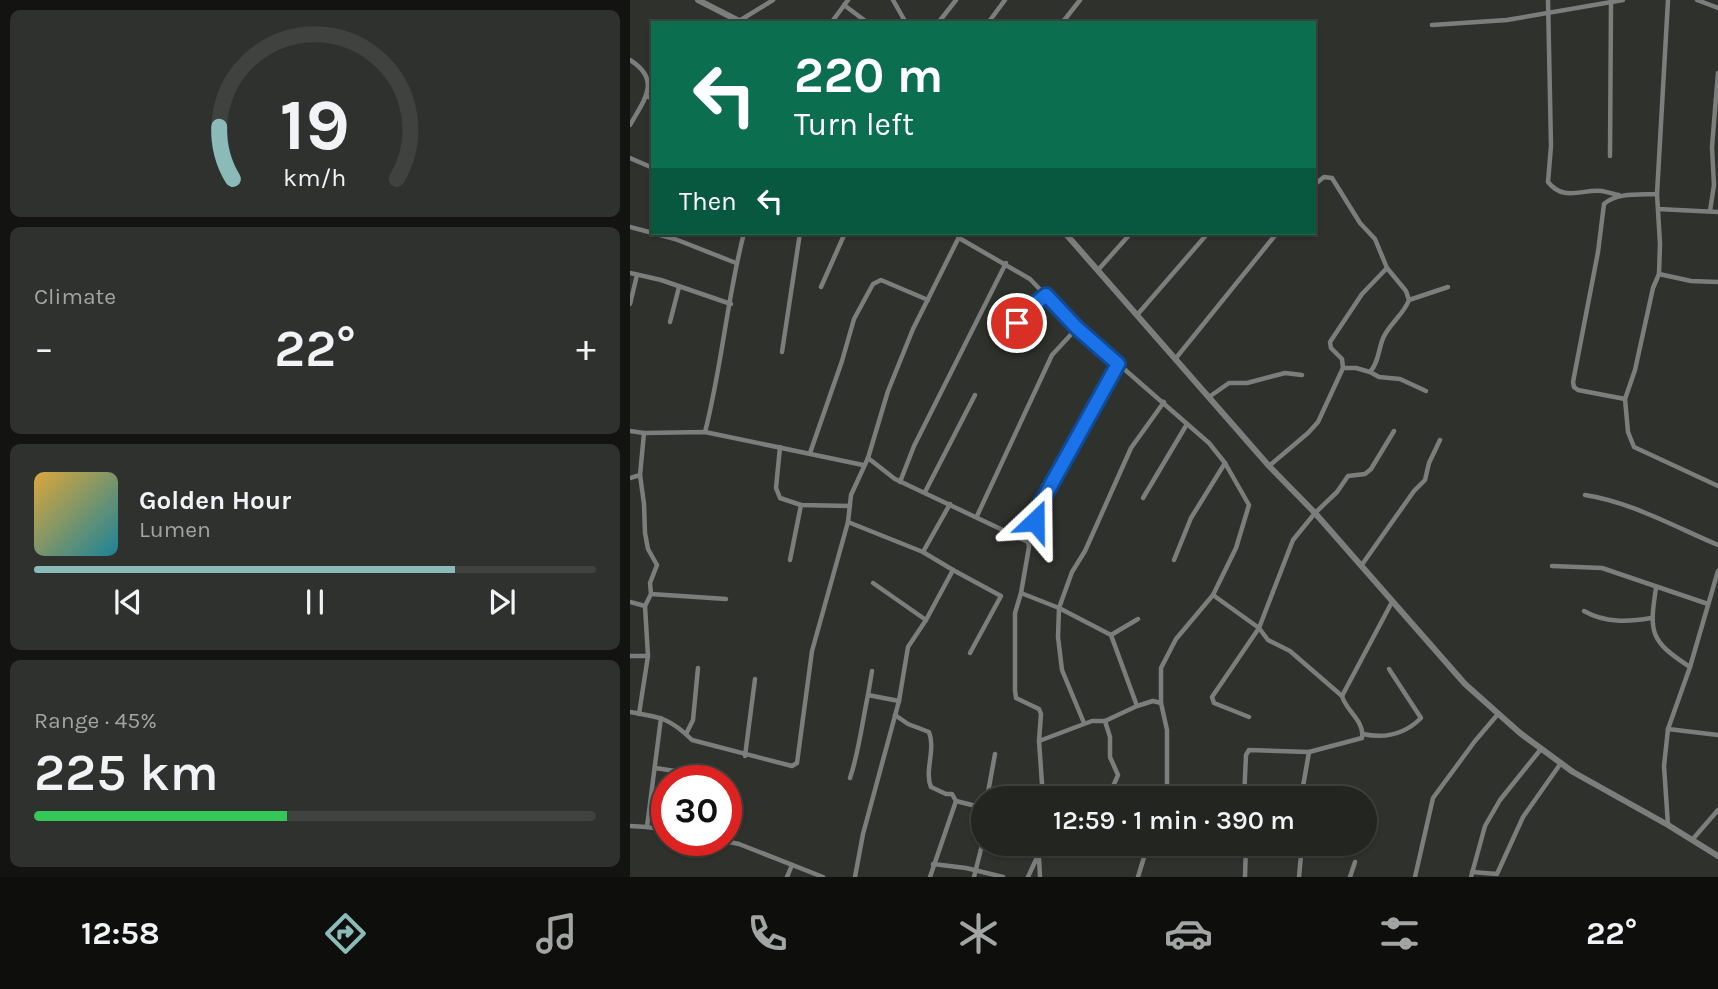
<!DOCTYPE html>
<html lang="en">
<head>
<meta charset="utf-8">
<style>
  :root { --surface:#232521; --page:#2f312e; --text:#f1f3f6; --muted:#a3a5a5; --line:#40423f; --accent:#8bbbb9 }
  body { margin:0; font-family:Karla,sans-serif; background:var(--page); color:var(--text); height:100vh; display:flex; flex-direction:column; font-size:26px; white-space:nowrap }
  * { box-sizing:border-box; margin:0 }
  p { font-size:23px; color:var(--muted) }
  .icon { flex:none; width:38px; height:38px; fill:none; stroke:currentColor; stroke-width:2; stroke-linecap:round; stroke-linejoin:round }
  .map { position:relative; flex:1; overflow:hidden }
  .side { display:flex; flex-direction:column; gap:10px; padding:10px; background:#131412; width:630px }
  .side>* { flex:none }
  .hud { position:absolute; left:21px; top:21px; width:665px; height:214px; border-radius:0px; box-shadow:0 2px 5px #0004,0 0 0 2px var(--line); background:#0b6e4f; color:#fff; overflow:hidden }
  .speed { position:absolute; left:21px; top:765px; display:flex; gap:14px; font-size:35px; font-weight:700; text-align:center }
  .speed>* { display:grid; place-content:center; width:91px; height:91px; border-radius:50%; background:var(--surface); box-shadow:0 2px 5px #0004,0 0 0 2px var(--line); line-height:1 }
  .speed .limit { border:10px solid #d22; background:#fff; color:#111 }
  .pin { position:absolute; display:grid; place-items:center; width:60px; height:60px; color:#fff; margin:-30px; border:4px solid #fff; border-radius:50%; box-shadow:0 2px 7px #0007 }
  .me { position:absolute; width:77px; margin:-38px; rotate:23deg; stroke-linejoin:round; filter:drop-shadow(0 0 5px #0008) }
  .turn { display:flex; align-items:center; gap:24px; height:147px; padding:0 28px; font-size:32px }
  .turn .icon { width:91px; height:91px; stroke-width:2.5 }
  .turn b { display:block; font-size:49px; line-height:60px }
  .then { display:flex; align-items:center; height:66px; padding:0 28px; background:#0003; gap:14px; font-size:26px }
  .big { font-size:52px; font-weight:600; line-height:1.1 }
  .side .widget { flex:1; display:flex; flex-direction:column; justify-content:center; gap:10px; min-width:0; padding:0 24px; border-radius:10px; background:var(--page) }
  .side .dial { align-items:center; gap:0 }
  .dial svg { height:182px; overflow:visible; fill:none; stroke:var(--line); stroke-width:7; stroke-linecap:round; text-anchor:middle }
  .dial text { fill:var(--text); stroke:none }
  .song { display:flex; align-items:center; gap:21px }
  .cover { width:84px; height:84px; border-radius:10px; background:linear-gradient(135deg,hsl(40 70% 55%),hsl(190 70% 35%)) }
  .played { height:7px; border-radius:4px; background:linear-gradient(90deg,var(--accent) 75%,var(--line) 75%) }
  .keys { display:flex; justify-content:space-around; direction:ltr }
  .heat { display:flex; justify-content:space-between; align-items:center; font-size:38px; direction:ltr }
  .charge { height:10px; border-radius:5px; background:linear-gradient(90deg,#34c759 45%,var(--line) 0) }
  .trip { position:absolute; left:341px; top:786px; width:406px; height:70px; border-radius:35px; background:var(--surface); box-shadow:0 2px 5px #0004,0 0 0 2px var(--line); font-weight:600; line-height:70px; text-align:center }
  .tabs { display:flex; height:112px; justify-content:space-around; align-items:center; background:#0e0f0d; color:var(--muted) }
  .tabs .icon { width:49px; height:49px }
  .tabs .on { color:var(--accent) }
  .tabs b { font-size:32px; color:var(--text) }
  main { display:flex; flex:1; min-height:0 }
  .map>svg:first-child { display:block }
</style>
</head>
<body>
<main>
<section class="side">
<div class="widget dial"><svg viewBox="0 0 100 80">
<path d="M14 69A42 42 0 1 1 86 69"/>
<path d="M14 69A42 42 0 0 1 8 46" stroke="#8bbbb9"/>
<text x="50" y="56" font-size="32" font-weight="700">19</text>
<text x="50" y="72" font-size="11">km/h</text>
</svg></div>
<div class="widget"><p>Climate</p>
<div class="heat"><a>−</a><b class="big">22°</b><a>+</a></div>
</div>
<div class="widget">
<div class="song"><i class="cover"></i><div><b>Golden Hour</b><p>Lumen</p></div></div>
<div class="played"></div>
<div class="keys"><svg class="icon" aria-label="previous" viewBox="0 0 24 24"><path d="M18 5L8 12l10 7zM5 5v14"/></svg><svg class="icon" aria-label="pause" viewBox="0 0 24 24"><path d="M8 5v14M16 5v14"/></svg><svg class="icon" aria-label="next" viewBox="0 0 24 24"><path d="M6 5l10 7-10 7zM19 5v14"/></svg></div>
</div>
<div class="widget"><p>Range · 45%</p><b class="big">225 km</b><div class="charge"></div></div>
</section>
<div class="map">
<svg width="1088" height="877" viewBox="0 0 1088 877">
  <rect width="100%" height="100%" fill="#2f312c"/>
  <g fill="none" stroke-linecap="round" stroke-linejoin="round">
    <g stroke="#7b7e7c" stroke-width="4.5">
      <path d="M263 0 276 23"/>
      <path d="M918 0 921 146 918 182C934 202 951 189 972 191 977 192 983 194 989 195"/>
      <path d="M1038 0 1027 194 1030 244 1029 274 1023 288 1005 370 995 399 998 432 1004 447 1088 486"/>
      <path d="M1067 0 1088 8"/>
      <path d="M214 5 238 23"/>
      <path d="M109 21 143 0"/>
      <path d="M201 23 218 0"/>
      <path d="M308 23 326 0"/>
      <path d="M358 23 375 0"/>
      <path d="M432 23 450 0"/>
      <path d="M802 25 877 20 993 0"/>
      <path d="M0 60C32 80 14 100 0 125"/>
      <path d="M16 96 23 99"/>
      <path d="M980 156 981 1"/>
      <path d="M0 158 23 168"/>
      <path d="M1028 209 1088 212"/>
      <path d="M1080 211 1084 185 1082 147 1088 73"/>
      <path d="M0 227 45 239 106 263"/>
      <path d="M329 238 400 279 447 328 579 443 595 463 619 505 606 548 583 595 546 639 531 668V703L537 730V798"/>
      <path d="M468 270 501 233"/>
      <path d="M0 273 31 280 101 304"/>
      <path d="M1029 274 1061 281 1088 282"/>
      <path d="M191 287 215 233"/>
      <path d="M779 300 818 287"/>
      <path d="M0 304 7 275"/>
      <path d="M507 315 578 233"/>
      <path d="M40 322 49 287"/>
      <path d="M376 347 391 315 416 295"/>
      <path d="M152 352 170 233"/>
      <path d="M546 358 647 233"/>
      <path d="M713 368 712 359 701 348 700 342 732 294 757 268"/>
      <path d="M740 372 749 377 770 379 796 391"/>
      <path d="M579 397 599 383H617L655 373 672 375"/>
      <path d="M995 399 948 390 944 387 943 382 968 252 974 204C987 192 1011 195 1027 194"/>
      <path d="M0 431 14 433 75 432 233 465"/>
      <path d="M75 432C92 366 97 298 114 233"/>
      <path d="M150 447 146 488 150 498 171 505 220 506"/>
      <path d="M180 453 212 361 224 319 243 284 251 280 298 300"/>
      <path d="M238 458 265 479 398 542"/>
      <path d="M639 466 678 433 688 422 713 368H726L740 372C748 363 748 353 752 341 757 325 773 316 779 300L776 291 757 268 745 239 730 223 702 178 694 177 684 185"/>
      <path d="M0 478 10 475"/>
      <path d="M270 482 284 446 376 263"/>
      <path d="M295 492 345 395"/>
      <path d="M955 495C1001 502 1045 527 1088 545"/>
      <path d="M513 498 557 424"/>
      <path d="M347 516 422 355 447 328"/>
      <path d="M218 522 293 552 323 570 296 620 278 647 269 701 233 834 225 877"/>
      <path d="M293 552 320 504"/>
      <path d="M160 560 171 505"/>
      <path d="M544 560 561 518 595 463"/>
      <path d="M731 566 784 491 795 480 799 463 810 440"/>
      <path d="M922 566 972 568 1078 604"/>
      <path d="M323 570 371 596 340 653"/>
      <path d="M243 583 296 620"/>
      <path d="M1026 588C1019 633 1020 641 1060 667"/>
      <path d="M391 593 429 608 481 635 507 706"/>
      <path d="M21 594 96 599"/>
      <path d="M583 595 629 628 638 640 660 651 712 696"/>
      <path d="M0 602 15 606"/>
      <path d="M954 611C975 623 998 622 1021 618"/>
      <path d="M481 635 508 619"/>
      <path d="M0 656H18"/>
      <path d="M238 695 242 671"/>
      <path d="M0 712C30 717 40 718 62 740L162 766 167 763 182 651 218 522 221 495 238 458 258 391 283 329 331 233"/>
      <path d="M9 714 18 656 15 606 21 594 20 583 27 565 18 549 15 533 14 504 10 475 14 433"/>
      <path d="M265 715 278 724 299 732C306 750 294 771 301 787L316 794H322L326 801 354 808"/>
      <path d="M619 717 584 703 582 697 629 628 663 540 685 513 707 492 718 476 735 474 741 469 764 431"/>
      <path d="M31 718 17 827 37 830"/>
      <path d="M475 721 480 737V757L488 775 478 798"/>
      <path d="M454 723 432 670 428 637 429 608 442 572 455 551 501 448 534 402"/>
      <path d="M1038 729 1088 735"/>
      <path d="M56 734 63 720 68 668"/>
      <path d="M733 734C756 739 775 734 791 718L759 669"/>
      <path d="M409 741 411 714 409 709 386 698 385 690V613L391 593 399 547 398 542 412 501 488 364"/>
      <path d="M115 756 125 679"/>
      <path d="M25 768 45 771 59 780"/>
      <path d="M220 778C229 752 232 723 238 695L269 701"/>
      <path d="M357 798 365 754"/>
      <path d="M413 798 409 741 462 721H475L507 706 523 701 531 703"/>
      <path d="M614 798 616 755 619 750 679 752 732 738C735 721 716 711 712 696L762 602"/>
      <path d="M671 798 679 752"/>
      <path d="M1038 825 1034 766 1038 729 1060 667 1088 571"/>
      <path d="M0 826 17 827"/>
      <path d="M90 840 109 844 193 877"/>
      <path d="M1062 840 1088 810"/>
      <path d="M483 844 521 854 527 853 536 844"/>
      <path d="M409 857 410 877"/>
      <path d="M303 864 336 868 373 877"/>
      <path d="M842 872 867 874 893 817 931 763"/>
      <path d="M157 877 162 865"/>
      <path d="M300 877 326 801"/>
      <path d="M344 877 354 837"/>
      <path d="M398 877 409 853V844"/>
      <path d="M508 877 515 854"/>
      <path d="M615 877 616 844"/>
      <path d="M669 877 672 844"/>
      <path d="M720 877 725 862"/>
      <path d="M785 877 803 798 845 741 868 714"/>
      <path d="M841 877 855 826 870 800 911 749"/>
    </g>
    <g stroke="#7b7e7c" stroke-width="6">
      <path d="M68 0 113 23"/>
      <path d="M435 233 639 466 685 513 835 684 890 733 943 772 1038 825 1088 856"/>
    </g>
  </g>
  <g fill="none" stroke-linecap="round" stroke-linejoin="round">
    <defs>
      <path id="route" d="M387 323 391 315 416 295 447 328 488 364 412 501 405 521"/>
    </defs>
    <use href="#route" stroke="#114b97" stroke-width="18"/>
    <use href="#route" stroke="#1a73e8" stroke-width="12"/>
  </g>
</svg>
<div class="speed"><div class="limit">30</div></div>
<div class="pin" style="left:387px;top:323px;background:#d93025"><svg class="icon" aria-label="arrive" viewBox="0 0 24 24"><path d="M6 21V4h12l-3 4 3 4H6"/></svg></div>
<svg class="me" style="left:405px;top:521px" viewBox="-20 -20 40 40"><path d="M0-17L14 15 0 8-14 15z" fill="#1a73e8" stroke="#fff" stroke-width="4"/></svg>
<div class="trip">12:59 · 1 min · 390 m</div>
<div class="hud">
<div class="turn"><svg class="icon" aria-label="left" viewBox="0 0 24 24"><path d="M17 20v-9H6M10 6l-5 5 5 5"/></svg><div><b>220 m</b>Turn left</div></div>
<div class="then">Then<svg class="icon" aria-label="left" viewBox="0 0 24 24"><path d="M17 20v-9H6M10 6l-5 5 5 5"/></svg></div>
</div>
</div>
</main>
<nav class="tabs">
<b>12:58</b>
<svg class="icon on" aria-label="directions" viewBox="0 0 24 24"><path d="M12 3l9 9-9 9-9-9zM9 14v-3h6M13 9l2 2-2 2"/></svg>
<svg class="icon" aria-label="music" viewBox="0 0 24 24"><path d="M9 18V5l10-2v13"/><circle cx="6" cy="18" r="3"/><circle cx="16" cy="16" r="3"/></svg>
<svg class="icon" aria-label="phone" viewBox="0 0 24 24"><path d="M5 4h4l2 5-3 2q2 4 5 5l2-3 5 2v4C11 20 4 13 5 4z"/></svg>
<svg class="icon" aria-label="climate" viewBox="0 0 24 24"><path d="M12 3v18M4 7l16 10M4 17L20 7"/></svg>
<svg class="icon" aria-label="car" viewBox="0 0 24 24"><path d="M5 17H2v-5l4-1 3-4h7l3 4 3 1v5h-3M9 17h6M6 11h13"/><circle cx="7" cy="17" r="2"/><circle cx="17" cy="17" r="2"/></svg>
<svg class="icon" aria-label="filters" viewBox="0 0 24 24"><path d="M4 7h16M4 17h16"/><circle cx="9" cy="7" r="2"/><circle cx="15" cy="17" r="2"/></svg>
<b>22°</b>
</nav>
</body>
</html>
